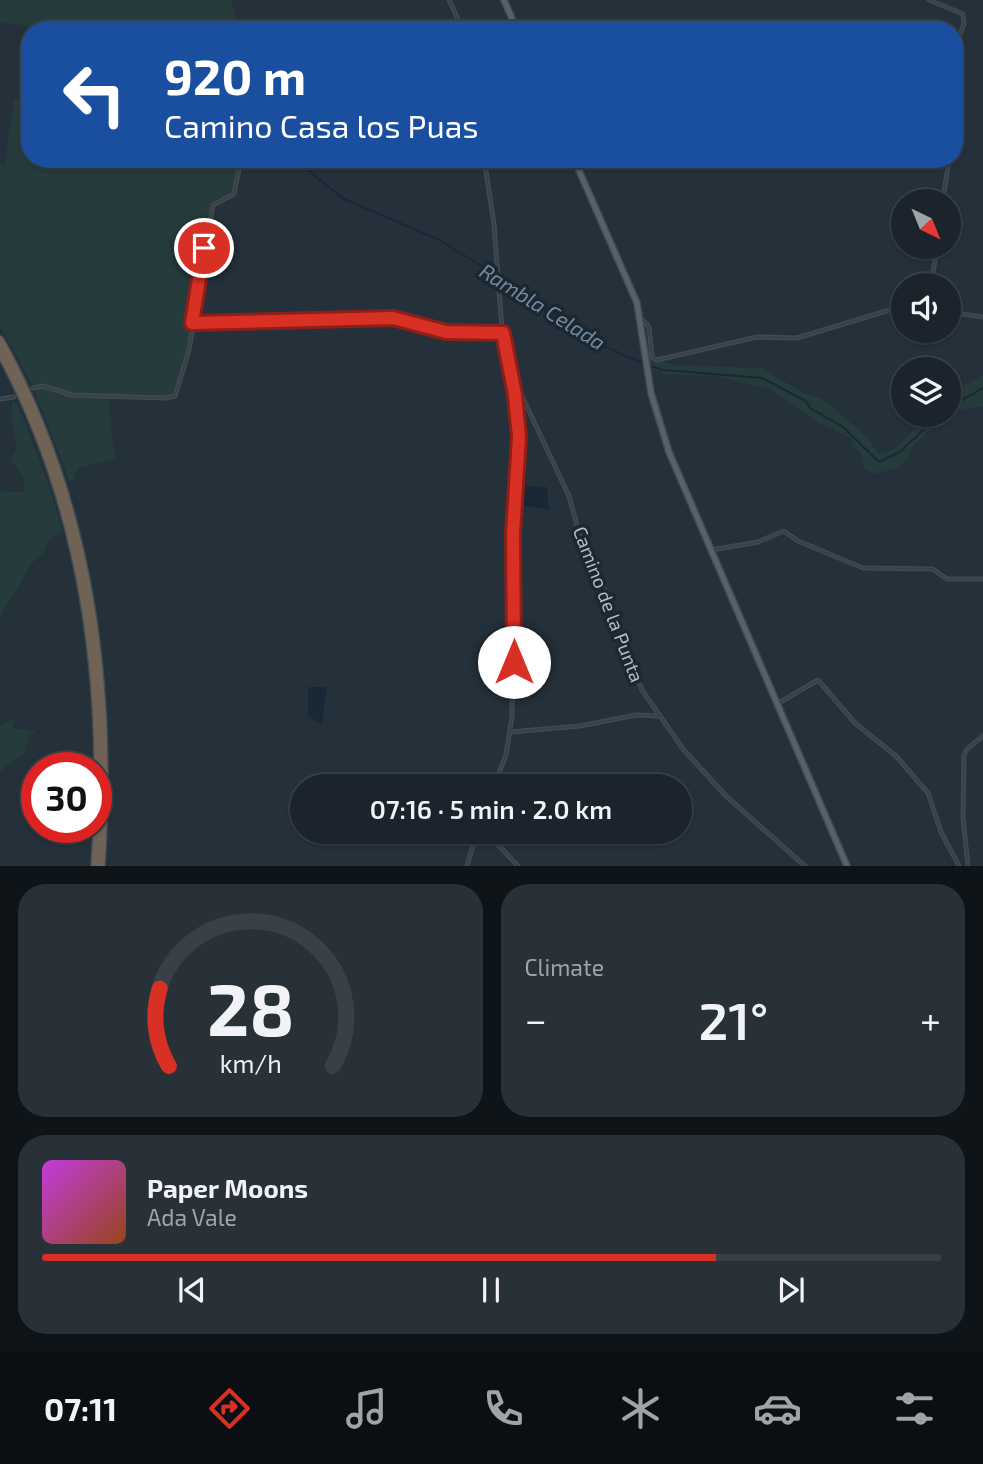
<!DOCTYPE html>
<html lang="en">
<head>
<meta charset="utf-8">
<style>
  :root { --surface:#1b242c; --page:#283038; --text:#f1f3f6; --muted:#a0a4a9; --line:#394148; --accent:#d93025 }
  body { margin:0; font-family:"Exo 2",sans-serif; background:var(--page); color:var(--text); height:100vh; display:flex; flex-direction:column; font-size:26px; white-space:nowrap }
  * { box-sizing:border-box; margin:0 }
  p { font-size:23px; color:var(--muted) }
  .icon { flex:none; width:38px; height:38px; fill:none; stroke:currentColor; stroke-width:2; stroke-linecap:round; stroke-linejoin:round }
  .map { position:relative; height:866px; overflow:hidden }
  .side { display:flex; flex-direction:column; gap:18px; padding:18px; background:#0f1418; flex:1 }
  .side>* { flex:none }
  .hud { position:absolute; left:21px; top:21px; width:942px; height:147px; border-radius:28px; box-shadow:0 2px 5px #0004,0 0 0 2px var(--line); background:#1a4fa0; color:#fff; overflow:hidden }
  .needle { width:46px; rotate:137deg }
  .buttons { position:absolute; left:891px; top:189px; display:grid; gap:14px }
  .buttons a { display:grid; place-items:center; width:70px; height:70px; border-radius:50%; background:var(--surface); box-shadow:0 2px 5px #0004,0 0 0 2px var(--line); font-size:35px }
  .speed { position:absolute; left:21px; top:752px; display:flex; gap:14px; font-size:35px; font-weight:700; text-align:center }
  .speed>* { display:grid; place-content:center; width:91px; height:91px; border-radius:50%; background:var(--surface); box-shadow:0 2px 5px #0004,0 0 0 2px var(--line); line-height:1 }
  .speed .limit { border:10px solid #d22; background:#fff; color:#111 }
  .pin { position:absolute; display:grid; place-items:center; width:60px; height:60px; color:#fff; margin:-30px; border:4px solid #fff; border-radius:50%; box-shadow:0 2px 7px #0007 }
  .me { position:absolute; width:77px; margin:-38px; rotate:0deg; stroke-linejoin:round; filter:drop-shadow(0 0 5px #0008) }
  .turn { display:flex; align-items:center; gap:24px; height:147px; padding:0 28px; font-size:32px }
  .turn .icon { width:91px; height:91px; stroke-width:2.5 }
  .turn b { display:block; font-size:49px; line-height:60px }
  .big { font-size:52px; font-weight:600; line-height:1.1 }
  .side .card { flex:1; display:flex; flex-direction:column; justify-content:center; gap:10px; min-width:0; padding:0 24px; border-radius:28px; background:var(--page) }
  .side .dial { align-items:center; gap:0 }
  .dial svg { height:182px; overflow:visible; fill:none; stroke:var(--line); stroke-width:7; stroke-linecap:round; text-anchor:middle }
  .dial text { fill:var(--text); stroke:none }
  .song { display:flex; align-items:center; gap:21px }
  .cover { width:84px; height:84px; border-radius:10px; background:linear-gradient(135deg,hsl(290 70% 55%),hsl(20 70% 35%)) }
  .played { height:7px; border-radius:4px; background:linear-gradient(90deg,var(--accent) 75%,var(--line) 75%) }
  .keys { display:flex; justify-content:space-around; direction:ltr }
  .heat { display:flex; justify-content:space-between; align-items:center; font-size:38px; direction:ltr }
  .side .tiles { flex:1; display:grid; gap:18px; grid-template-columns:1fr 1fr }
  .card:last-child { grid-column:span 2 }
  .trip { position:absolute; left:290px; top:774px; width:402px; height:70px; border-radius:35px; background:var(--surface); box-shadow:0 2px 5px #0004,0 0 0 2px var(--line); font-weight:600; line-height:70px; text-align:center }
  .tab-bar { display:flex; height:112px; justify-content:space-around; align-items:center; background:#0b0e12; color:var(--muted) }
  .tab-bar .icon { width:49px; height:49px }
  .tab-bar .selected { color:var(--accent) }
  .tab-bar b { font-size:32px; color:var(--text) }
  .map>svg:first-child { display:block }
</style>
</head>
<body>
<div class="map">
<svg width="983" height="866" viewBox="0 0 983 866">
  <rect width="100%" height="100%" fill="#24303a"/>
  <g fill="#263b3b">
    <path d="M0 0H231L241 30H77L0 23Z"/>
    <path d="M14 99 30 101V159H240L232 194 214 201 211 206 186 356 172 395 66 393 47 385 33 386 0 326V164H5Z"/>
    <path d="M649 358 675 365 762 368 803 393 822 399 865 435 879 454 893 450 930 415H948L949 394 983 375V406L958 410 943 421 938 422 911 448 909 457 900 467 875 474 864 468 861 453 852 445 853 439 819 423 770 389 715 376 662 374V371L651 369Z"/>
    <path d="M44 387 65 395 108 397 115 459 78 468 74 480 70 482 34 389Z"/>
    <path d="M12 400 18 405 51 491 63 532 49 539 44 552 32 563 0 617V491L24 492C27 478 18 470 11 459L17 449 11 419Z"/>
    <path d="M14 719 12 728 37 731 30 735 24 754 0 771V725Z"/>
  </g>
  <g fill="#192837">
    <path d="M523 486 547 487 549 510 519 505Z"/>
    <path d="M308 687H327L322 725 308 717Z"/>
  </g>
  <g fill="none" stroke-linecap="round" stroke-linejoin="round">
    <g stroke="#192837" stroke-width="2">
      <path d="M294 159 344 199 439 240 516 287 599 344 644 364"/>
      <path d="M650 366 664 370 762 378 806 401 810 408 843 427 879 462 900 452 939 415"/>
      <path d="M948 408 983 388"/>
    </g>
    <defs>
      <g id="street">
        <path d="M449 0 463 30"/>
        <path d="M929 0 963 14 964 24 954 49"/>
        <path d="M484 159 494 224 503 343 515 395 519 437 513 534 512 717 506 755 494 786"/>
        <path d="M943 201 949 159"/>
        <path d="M931 285 937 247"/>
        <path d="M948 312 983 317"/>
        <path d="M640 317 649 327 652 357 657 360 757 337 797 338 903 306"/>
        <path d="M194 323 393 318 446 332 503 333"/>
        <path d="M513 377 569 496 582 544 607 594 617 632 642 690 683 749 726 796 805 866"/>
        <path d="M33 388 43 386 72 395 166 398 175 396 189 350 213 205 234 194 241 159"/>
        <path d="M0 399 14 397"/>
        <path d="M711 550 758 542 784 531 798 541 863 568 933 569 947 579H983"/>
        <path d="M777 704 818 680 855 723 896 756 928 793 941 832 959 866"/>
        <path d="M510 732 580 726 636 715 659 716"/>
        <path d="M485 831 518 866"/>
        <path d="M467 866 477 831"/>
        <path d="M968 866 963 818 964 755 967 749 983 736"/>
      </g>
      <g id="primary">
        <path d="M504 0 517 30"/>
        <path d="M574 159 637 303 651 393 669 452 847 866"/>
      </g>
      <g id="highway">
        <path d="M0 340C90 503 113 682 101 866"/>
        <path d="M0 352C86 511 107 688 95 866"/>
      </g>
    </defs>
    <use href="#street" stroke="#414b53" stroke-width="5"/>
    <use href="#primary" stroke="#414b53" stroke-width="8"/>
    <use href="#highway" stroke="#434c55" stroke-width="10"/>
    <use href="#street" stroke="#38424a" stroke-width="2.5"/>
    <use href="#primary" stroke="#56616a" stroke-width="5"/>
    <use href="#highway" stroke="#706356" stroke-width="7"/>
  </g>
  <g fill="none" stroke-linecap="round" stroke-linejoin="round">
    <defs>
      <path id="route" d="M204 248 192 323 393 318 446 332 503 333 515 395 519 437 513 534 514 662"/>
    </defs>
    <use href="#route" stroke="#8d1f18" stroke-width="18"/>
    <use href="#route" stroke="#d93025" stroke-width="12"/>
  </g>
  <g text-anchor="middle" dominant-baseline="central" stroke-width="7" stroke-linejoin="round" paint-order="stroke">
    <g font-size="19" fill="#b3bcc6" stroke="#1d272f">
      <text transform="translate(609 604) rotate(69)">Camino de la Punta</text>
    </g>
    <g font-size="21" font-style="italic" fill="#6f8aa2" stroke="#1d272f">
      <text transform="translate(543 306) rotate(32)">Rambla Celada</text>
    </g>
  </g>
</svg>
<div class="buttons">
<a><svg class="needle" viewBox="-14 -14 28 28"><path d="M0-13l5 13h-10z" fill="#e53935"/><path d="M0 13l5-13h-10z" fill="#a0a4a9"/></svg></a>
<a><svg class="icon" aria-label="sound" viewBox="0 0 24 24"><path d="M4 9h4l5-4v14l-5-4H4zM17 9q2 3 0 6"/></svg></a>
<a><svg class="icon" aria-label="layers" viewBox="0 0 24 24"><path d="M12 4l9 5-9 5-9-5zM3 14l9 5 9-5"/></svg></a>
</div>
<div class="speed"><div class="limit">30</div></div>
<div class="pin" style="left:204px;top:248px;background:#d93025"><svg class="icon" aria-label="arrive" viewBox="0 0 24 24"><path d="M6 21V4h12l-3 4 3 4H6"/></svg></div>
<svg class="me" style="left:514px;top:662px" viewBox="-20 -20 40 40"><circle r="19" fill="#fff"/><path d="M0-13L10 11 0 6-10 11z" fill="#d93025"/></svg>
<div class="trip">07:16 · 5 min · 2.0 km</div>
<div class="hud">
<div class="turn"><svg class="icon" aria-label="left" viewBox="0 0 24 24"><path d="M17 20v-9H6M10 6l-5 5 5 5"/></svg><div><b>920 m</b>Camino Casa los Puas</div></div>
</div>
</div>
<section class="side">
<div class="tiles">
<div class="card dial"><svg viewBox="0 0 100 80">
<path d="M14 69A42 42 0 1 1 86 69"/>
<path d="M14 69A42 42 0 0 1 10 35" stroke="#d93025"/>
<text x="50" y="56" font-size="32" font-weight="700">28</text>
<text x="50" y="72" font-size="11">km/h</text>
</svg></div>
<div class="card"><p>Climate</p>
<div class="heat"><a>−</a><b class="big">21°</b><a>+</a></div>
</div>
<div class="card">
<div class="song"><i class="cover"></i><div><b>Paper Moons</b><p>Ada Vale</p></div></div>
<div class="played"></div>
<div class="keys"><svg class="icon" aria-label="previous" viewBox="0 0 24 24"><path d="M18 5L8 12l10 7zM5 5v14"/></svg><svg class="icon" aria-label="pause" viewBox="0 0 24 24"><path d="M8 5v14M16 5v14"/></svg><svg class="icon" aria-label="next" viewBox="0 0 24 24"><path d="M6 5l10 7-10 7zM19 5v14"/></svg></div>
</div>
</div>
</section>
<nav class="tab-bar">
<b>07:11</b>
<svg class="icon selected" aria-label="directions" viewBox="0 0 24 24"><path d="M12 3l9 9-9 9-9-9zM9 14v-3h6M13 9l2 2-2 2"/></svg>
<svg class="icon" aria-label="music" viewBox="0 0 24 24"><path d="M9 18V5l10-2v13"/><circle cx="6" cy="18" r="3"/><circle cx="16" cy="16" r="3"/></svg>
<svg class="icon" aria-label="phone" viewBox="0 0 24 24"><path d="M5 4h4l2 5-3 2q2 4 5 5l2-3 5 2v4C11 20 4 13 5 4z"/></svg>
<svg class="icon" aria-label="climate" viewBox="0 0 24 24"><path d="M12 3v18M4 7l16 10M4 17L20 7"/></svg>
<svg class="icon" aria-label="car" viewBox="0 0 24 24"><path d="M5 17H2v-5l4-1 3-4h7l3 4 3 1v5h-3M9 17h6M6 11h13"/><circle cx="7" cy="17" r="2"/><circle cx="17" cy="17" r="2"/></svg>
<svg class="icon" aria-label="filters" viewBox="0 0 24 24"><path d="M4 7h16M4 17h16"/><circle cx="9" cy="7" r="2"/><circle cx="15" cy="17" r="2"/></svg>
</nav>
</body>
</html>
